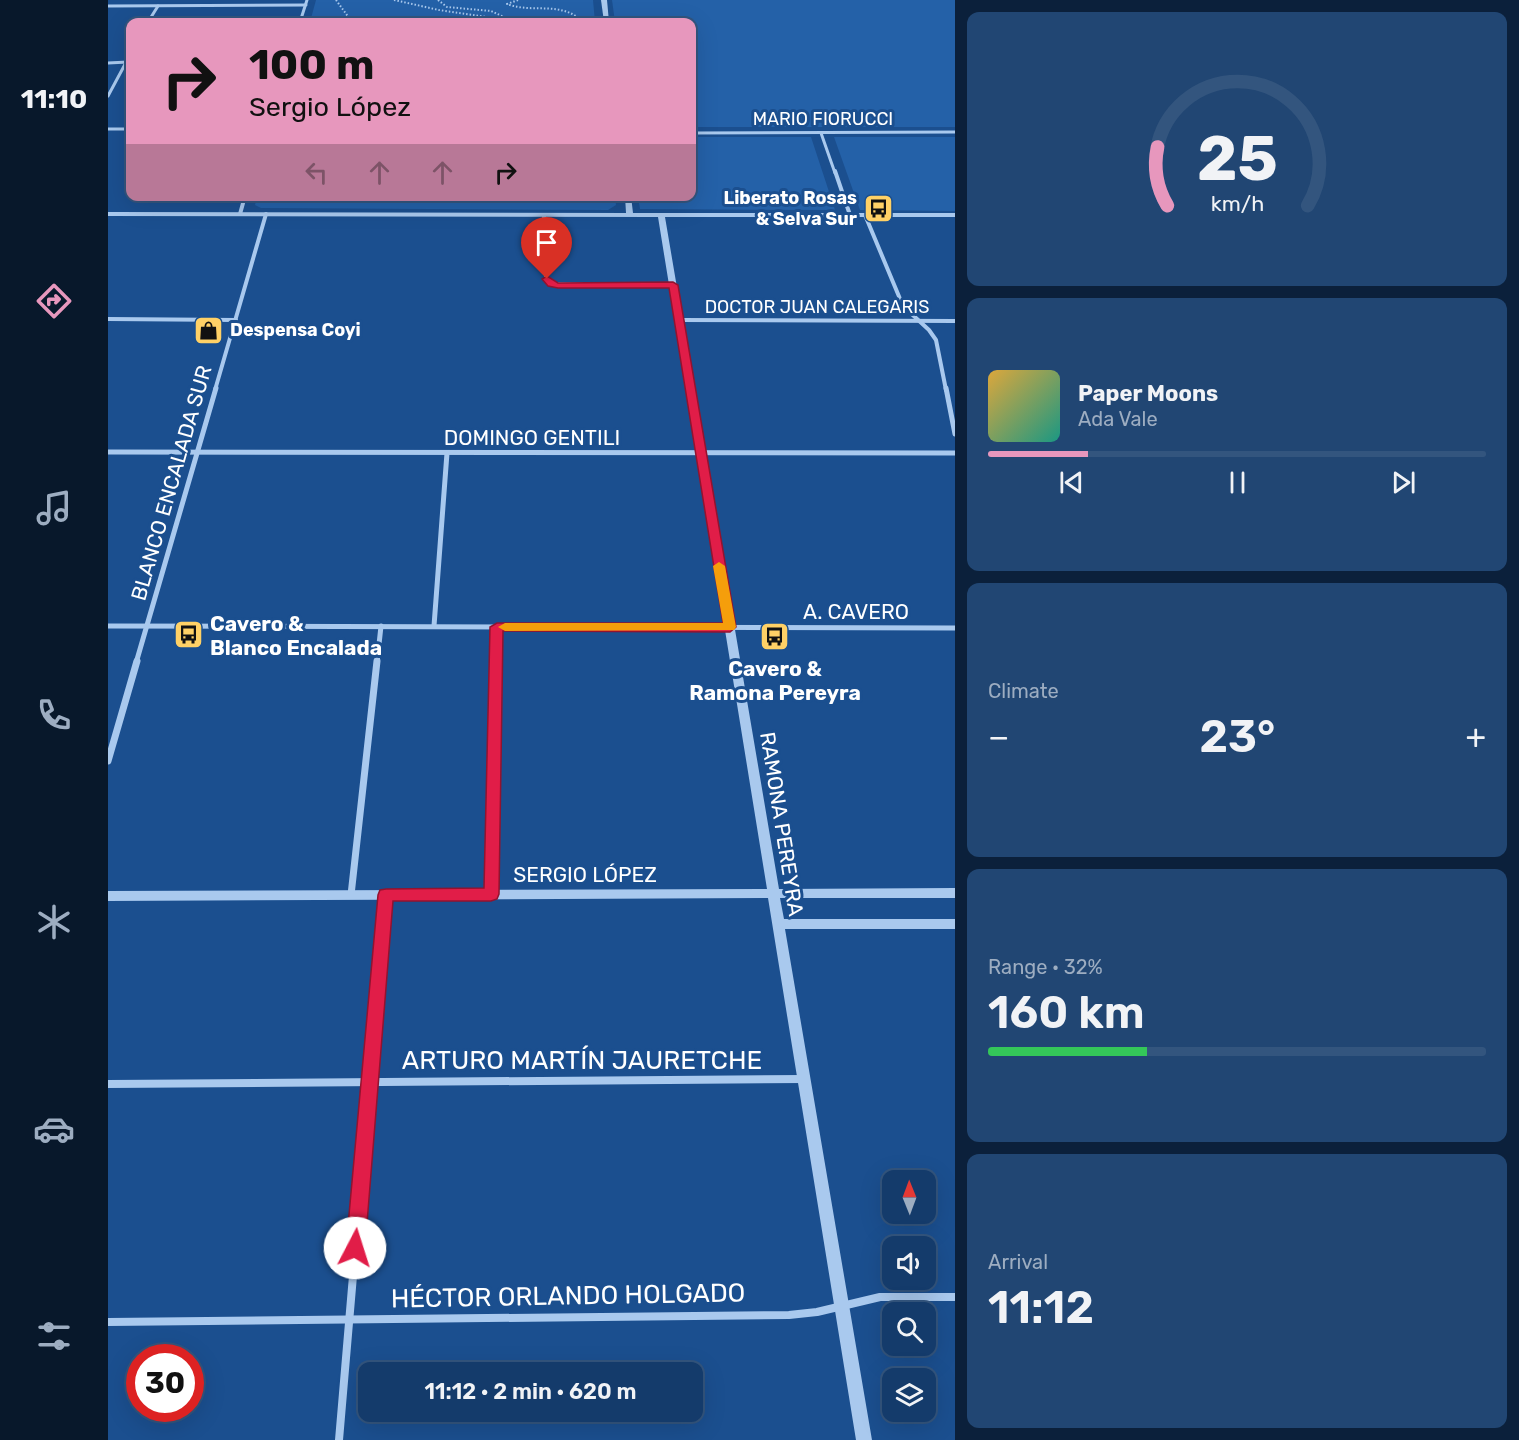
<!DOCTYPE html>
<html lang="en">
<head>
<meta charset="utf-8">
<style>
  :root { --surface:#143b6b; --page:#214673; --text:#f1f3f6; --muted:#9dadc1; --line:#33557e; --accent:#e797bd }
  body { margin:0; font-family:Rubik,sans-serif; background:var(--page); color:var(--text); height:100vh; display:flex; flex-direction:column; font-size:22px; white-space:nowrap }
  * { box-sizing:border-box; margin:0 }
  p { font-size:20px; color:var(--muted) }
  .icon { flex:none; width:33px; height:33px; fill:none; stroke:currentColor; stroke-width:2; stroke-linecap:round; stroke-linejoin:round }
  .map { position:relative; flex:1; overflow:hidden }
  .drawer { display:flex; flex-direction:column; gap:12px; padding:12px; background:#0b203b; width:564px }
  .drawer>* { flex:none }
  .guide { position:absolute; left:18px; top:18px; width:570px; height:183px; border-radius:12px; box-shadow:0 6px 24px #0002,0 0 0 2px var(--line); background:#e797bd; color:#111; overflow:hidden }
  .needle { width:39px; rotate:359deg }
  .fabs { position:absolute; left:774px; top:1170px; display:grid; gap:12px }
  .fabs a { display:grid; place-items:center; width:54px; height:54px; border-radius:12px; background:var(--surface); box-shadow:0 6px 24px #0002,0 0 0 2px var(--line); font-size:30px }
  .speed { position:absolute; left:18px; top:1344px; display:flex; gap:12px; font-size:30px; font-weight:700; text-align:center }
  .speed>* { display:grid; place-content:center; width:78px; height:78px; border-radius:50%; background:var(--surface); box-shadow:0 6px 24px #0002,0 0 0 2px var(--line); line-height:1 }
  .speed .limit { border:9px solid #d22; background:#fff; color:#111 }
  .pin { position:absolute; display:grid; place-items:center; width:51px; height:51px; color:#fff; margin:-62px -26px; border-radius:50% 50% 50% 0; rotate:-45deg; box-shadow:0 0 6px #0007 }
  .pin .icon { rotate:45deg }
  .me { position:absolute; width:66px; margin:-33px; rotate:5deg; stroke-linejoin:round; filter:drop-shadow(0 0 4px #0008) }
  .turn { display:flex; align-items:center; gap:21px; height:126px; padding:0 24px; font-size:27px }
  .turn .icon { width:78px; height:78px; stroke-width:2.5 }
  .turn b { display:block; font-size:42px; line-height:51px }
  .lanes { display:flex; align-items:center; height:57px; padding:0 24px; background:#0003; justify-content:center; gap:30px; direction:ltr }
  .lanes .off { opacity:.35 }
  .big { font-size:45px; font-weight:600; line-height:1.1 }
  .drawer .card { flex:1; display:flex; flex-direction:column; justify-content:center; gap:9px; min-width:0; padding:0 21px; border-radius:12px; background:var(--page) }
  .drawer .dial { align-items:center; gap:0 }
  .dial svg { height:156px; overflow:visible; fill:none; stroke:var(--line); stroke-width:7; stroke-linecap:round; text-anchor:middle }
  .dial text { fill:var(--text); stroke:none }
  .song { display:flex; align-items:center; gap:18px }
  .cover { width:72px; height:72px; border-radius:9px; background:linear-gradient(135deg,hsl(40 70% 55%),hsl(170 70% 35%)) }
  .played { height:6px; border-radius:3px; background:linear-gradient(90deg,var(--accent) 20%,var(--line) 20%) }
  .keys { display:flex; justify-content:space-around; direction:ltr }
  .heat { display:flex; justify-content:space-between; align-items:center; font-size:33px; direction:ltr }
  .charge { height:9px; border-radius:4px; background:linear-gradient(90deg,#34c759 32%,var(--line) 0) }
  .trip { position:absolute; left:250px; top:1362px; width:345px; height:60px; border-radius:12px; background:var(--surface); box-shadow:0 6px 24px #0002,0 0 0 2px var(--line); font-weight:600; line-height:60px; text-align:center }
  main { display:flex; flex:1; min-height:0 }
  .tabs { display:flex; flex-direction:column; width:108px; justify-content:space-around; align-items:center; background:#08182b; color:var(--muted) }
  .tabs .icon { width:42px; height:42px }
  .tabs .on { color:var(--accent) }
  .tabs b { font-size:27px; color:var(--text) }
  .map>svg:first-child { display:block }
</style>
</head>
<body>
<main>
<nav class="tabs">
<b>11:10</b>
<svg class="icon on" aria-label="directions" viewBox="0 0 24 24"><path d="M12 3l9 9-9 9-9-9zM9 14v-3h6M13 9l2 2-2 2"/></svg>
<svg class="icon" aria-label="music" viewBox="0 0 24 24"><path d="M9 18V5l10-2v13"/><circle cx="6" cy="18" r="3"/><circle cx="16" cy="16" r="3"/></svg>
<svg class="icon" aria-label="phone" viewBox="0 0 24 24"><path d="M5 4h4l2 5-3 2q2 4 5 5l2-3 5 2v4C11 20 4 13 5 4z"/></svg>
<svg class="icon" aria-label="climate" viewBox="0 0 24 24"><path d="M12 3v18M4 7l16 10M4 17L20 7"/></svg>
<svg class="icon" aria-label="car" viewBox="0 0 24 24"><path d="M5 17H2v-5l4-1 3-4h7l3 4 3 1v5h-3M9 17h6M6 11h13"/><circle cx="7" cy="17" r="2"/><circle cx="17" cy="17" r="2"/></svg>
<svg class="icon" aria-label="filters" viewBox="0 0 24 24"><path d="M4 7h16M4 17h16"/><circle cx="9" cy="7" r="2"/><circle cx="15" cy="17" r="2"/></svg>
</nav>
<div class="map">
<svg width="847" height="1440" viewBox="0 0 847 1440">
  <rect width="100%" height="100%" fill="#1b4f8f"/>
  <g fill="#2461a8">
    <path d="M208 0H485L487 22H202Z"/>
    <path d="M504 0H847V127H584V22H507Z"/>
    <path d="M584 137H703L727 210 532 209 530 197 584 196Z"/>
    <path d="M726 137H847V211L752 210Z"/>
    <path d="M149 197 507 196 508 205 500 210 153 208 147 205Z"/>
  </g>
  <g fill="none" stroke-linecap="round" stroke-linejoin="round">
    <g stroke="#a9c9ee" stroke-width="2" stroke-dasharray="1.5 2" stroke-linecap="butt">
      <path d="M228 0 244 22"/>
      <path d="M286 0 331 10 386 18 392 22"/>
      <path d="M330 0 339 7 383 11 407 22 445 18 457 22"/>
      <path d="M410 0 399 4C425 14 453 0 475 22"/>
      <path d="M461 196 470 202"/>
    </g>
    <g stroke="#a9c9ee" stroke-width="3">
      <path d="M0 6 198 5"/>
      <path d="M40 22 50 6"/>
      <path d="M192 22 199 0"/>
      <path d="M0 63 20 62"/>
      <path d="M0 96 22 55"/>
      <path d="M0 129H22"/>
      <path d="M584 133 847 132"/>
      <path d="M713 133 727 173"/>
    </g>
    <g stroke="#a9c9ee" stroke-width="4">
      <path d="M727 171 742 215"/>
      <path d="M132 214 137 196"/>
      <path d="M436 215 438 277 443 284 565 285"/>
      <path d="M757 215 795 306 821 330 828 340 838 390"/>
      <path d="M0 319 128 320"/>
      <path d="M571 320 847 321"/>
      <path d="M107 390 158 214"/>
    </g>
    <g stroke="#a9c9ee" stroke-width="5">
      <path d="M838 388 847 434"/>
      <path d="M0 452 847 453"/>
      <path d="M0 626 847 628"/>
      <path d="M326 626 339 453"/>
      <path d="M28 663 108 388"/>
      <path d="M269 663 273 626"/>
      <path d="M388 663 389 627"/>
    </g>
    <g stroke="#a9c9ee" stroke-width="7">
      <path d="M0 761 29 661"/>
      <path d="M383 894 388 661"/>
      <path d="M243 895 269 661"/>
      <path d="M268 1007 278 895"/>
    </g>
    <g stroke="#a9c9ee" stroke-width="8">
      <path d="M0 1084 696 1079"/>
      <path d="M0 1322 681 1315 709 1312 772 1297H847"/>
      <path d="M231 1440 268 1006"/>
    </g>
    <g fill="#a9c9ee" fill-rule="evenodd">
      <path d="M493 0H499L501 22H496Z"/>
      <path d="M517 196H523L525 213H847V217H557L671 889 847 888V898H672L676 919H847V929H677L764 1440H748L660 898 0 901V891L659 889 550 217 0 216V212L518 213Z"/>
    </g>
  </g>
  <path fill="#e11d48" stroke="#92132f" stroke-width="1.5" d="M439 276 450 283 565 282 570 285 628 627 622 632 395 631 391 894 389 899 383 901H285L257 1248 254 1255 247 1258 241 1255 238 1248 270 895 272 890 278 889 376 888 382 627 389 623H615L561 288H450L440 286 434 279Z"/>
  <path fill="#f59e0b" d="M611 562 617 566 628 627 626 630 397 631 390 627 397 623H615L605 566Z"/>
  <defs>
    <symbol id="bus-square" viewBox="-11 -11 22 22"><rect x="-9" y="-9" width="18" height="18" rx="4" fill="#ffd166" stroke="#1b4f8f"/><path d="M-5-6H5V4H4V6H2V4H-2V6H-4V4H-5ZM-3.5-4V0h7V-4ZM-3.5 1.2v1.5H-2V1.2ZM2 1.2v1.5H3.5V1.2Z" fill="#111"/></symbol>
    <symbol id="shop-square" viewBox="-11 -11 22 22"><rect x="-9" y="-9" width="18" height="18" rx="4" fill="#ffd166" stroke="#1b4f8f"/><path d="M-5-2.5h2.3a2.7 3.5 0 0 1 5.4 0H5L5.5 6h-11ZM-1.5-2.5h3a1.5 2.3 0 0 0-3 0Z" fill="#111"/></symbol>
  </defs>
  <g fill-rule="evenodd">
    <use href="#bus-square" x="754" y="192" width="33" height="33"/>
    <use href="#shop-square" x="84" y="314" width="33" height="33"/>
    <use href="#bus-square" x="64" y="618" width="33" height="33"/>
    <use href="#bus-square" x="650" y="620" width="33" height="33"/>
  </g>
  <g text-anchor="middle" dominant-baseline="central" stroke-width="6" stroke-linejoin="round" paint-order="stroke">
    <g font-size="18" fill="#fff" stroke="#1b4f8f">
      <text x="715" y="119">MARIO FIORUCCI</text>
      <text x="709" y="307">DOCTOR JUAN CALEGARIS</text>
    </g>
    <g font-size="18" font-weight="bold" fill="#fff" stroke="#1b4f8f" text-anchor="end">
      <text x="749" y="198">Liberato Rosas<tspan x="749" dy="21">&amp; Selva Sur</tspan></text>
      <text x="122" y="330" text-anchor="start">Despensa Coyi</text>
    </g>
    <g font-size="21" fill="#fff" stroke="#1b4f8f">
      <text x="424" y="437">DOMINGO GENTILI</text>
      <text transform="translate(63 483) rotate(-74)">BLANCO ENCALADA SUR</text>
      <text x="748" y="611">A. CAVERO</text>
      <text transform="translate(674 824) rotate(81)">RAMONA PEREYRA</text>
      <text x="477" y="874">SERGIO LÓPEZ</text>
    </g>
    <g font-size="21" font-weight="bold" fill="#fff" stroke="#1b4f8f" text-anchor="start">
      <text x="102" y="623">Cavero &amp;<tspan x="102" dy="24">Blanco Encalada</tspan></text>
      <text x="667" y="668" text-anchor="middle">Cavero &amp;<tspan x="667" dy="24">Ramona Pereyra</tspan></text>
    </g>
    <g font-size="26" fill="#fff" stroke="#1b4f8f">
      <text x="474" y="1060">ARTURO MARTÍN JAURETCHE</text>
      <text transform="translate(460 1296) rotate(-1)">HÉCTOR ORLANDO HOLGADO</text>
    </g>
  </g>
</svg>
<div class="fabs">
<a><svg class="needle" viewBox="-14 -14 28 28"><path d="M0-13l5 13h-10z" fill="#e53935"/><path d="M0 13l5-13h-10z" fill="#9dadc1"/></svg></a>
<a><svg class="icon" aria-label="sound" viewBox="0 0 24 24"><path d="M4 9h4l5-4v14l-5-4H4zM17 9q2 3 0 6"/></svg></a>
<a><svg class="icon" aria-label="search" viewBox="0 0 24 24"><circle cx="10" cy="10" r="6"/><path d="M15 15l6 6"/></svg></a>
<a><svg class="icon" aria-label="layers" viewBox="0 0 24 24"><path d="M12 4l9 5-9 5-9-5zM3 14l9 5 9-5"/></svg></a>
</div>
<div class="speed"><div class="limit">30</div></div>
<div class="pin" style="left:439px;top:279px;background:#d93025"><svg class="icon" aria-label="arrive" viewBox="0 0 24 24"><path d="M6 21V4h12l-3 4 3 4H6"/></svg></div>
<svg class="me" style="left:247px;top:1248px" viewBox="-20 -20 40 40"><circle r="19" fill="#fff"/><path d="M0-13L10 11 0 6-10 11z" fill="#e11d48"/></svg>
<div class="trip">11:12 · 2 min · 620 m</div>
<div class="guide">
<div class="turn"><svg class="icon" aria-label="right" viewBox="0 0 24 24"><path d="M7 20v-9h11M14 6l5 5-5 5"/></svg><div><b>100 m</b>Sergio López</div></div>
<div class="lanes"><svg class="icon off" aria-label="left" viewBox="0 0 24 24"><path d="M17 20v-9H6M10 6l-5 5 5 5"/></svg><svg class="icon off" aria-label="ahead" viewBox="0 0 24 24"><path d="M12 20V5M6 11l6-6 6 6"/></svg><svg class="icon off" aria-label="ahead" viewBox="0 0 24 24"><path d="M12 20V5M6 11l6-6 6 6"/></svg><svg class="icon" aria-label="right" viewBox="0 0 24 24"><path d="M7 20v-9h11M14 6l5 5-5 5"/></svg></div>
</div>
</div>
<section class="drawer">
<div class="card dial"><svg viewBox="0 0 100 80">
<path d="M14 69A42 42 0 1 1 86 69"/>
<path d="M14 69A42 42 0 0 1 9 39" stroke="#e797bd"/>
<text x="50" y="56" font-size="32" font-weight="700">25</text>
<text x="50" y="72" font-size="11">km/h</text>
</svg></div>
<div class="card">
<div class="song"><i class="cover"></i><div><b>Paper Moons</b><p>Ada Vale</p></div></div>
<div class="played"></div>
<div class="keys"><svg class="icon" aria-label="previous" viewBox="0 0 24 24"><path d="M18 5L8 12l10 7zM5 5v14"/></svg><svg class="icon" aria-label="pause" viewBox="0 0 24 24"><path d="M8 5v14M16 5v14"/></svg><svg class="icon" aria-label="next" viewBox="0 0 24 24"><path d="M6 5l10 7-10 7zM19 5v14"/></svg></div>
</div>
<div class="card"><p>Climate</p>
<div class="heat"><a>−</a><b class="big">23°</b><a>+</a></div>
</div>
<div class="card"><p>Range · 32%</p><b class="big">160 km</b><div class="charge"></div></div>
<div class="card"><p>Arrival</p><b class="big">11:12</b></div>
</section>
</main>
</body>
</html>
